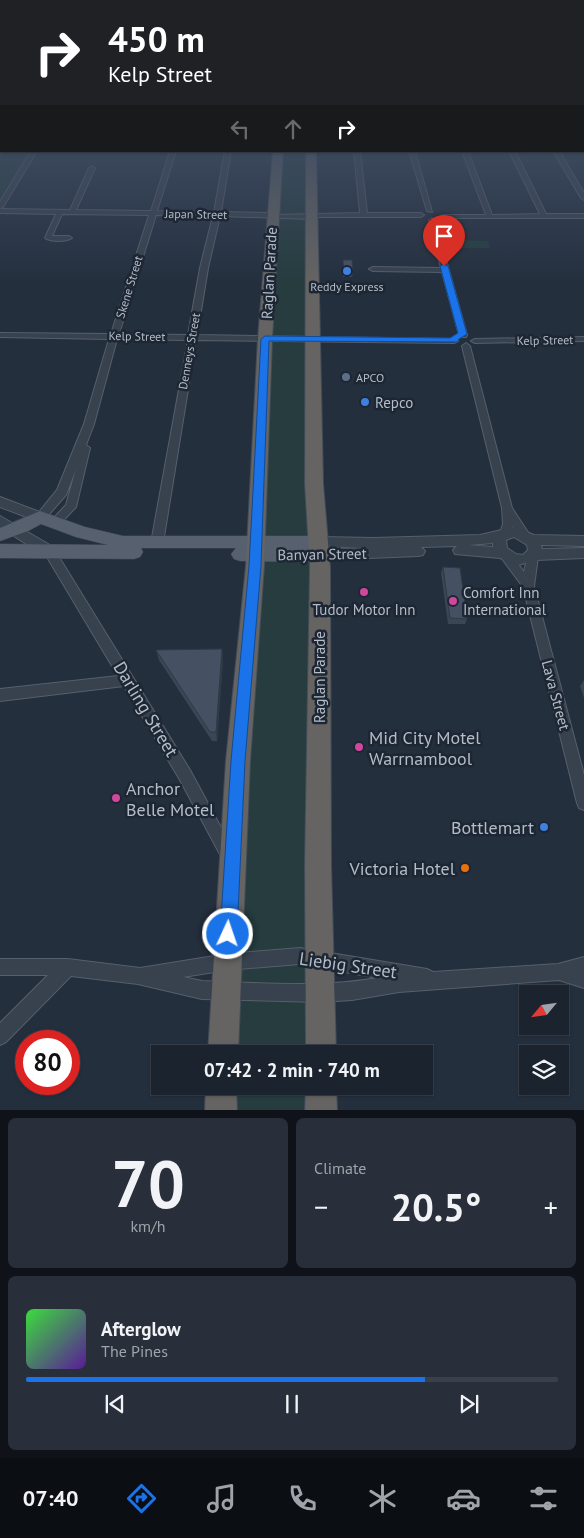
<!DOCTYPE html>
<html lang="en">
<head>
<meta charset="utf-8">
<style>
  :root { --surface:#1b232e; --page:#282f3a; --text:#f1f3f6; --muted:#a0a4aa; --line:#39404a; --accent:#1a73e8 }
  body { margin:0; font-family:"PT Sans",sans-serif; background:var(--page); color:var(--text); height:100vh; display:flex; flex-direction:column; font-size:19px; white-space:nowrap }
  * { box-sizing:border-box; margin:0 }
  p { font-size:16px; color:var(--muted) }
  .icon { flex:none; width:28px; height:28px; fill:none; stroke:currentColor; stroke-width:2; stroke-linecap:round; stroke-linejoin:round }
  .map { position:relative; height:1110px; overflow:hidden }
  .side { display:flex; flex-direction:column; gap:8px; padding:8px; background:#0f1319; flex:1 }
  .side>* { flex:none }
  .top-card { position:absolute; left:0px; top:0px; width:585px; height:152px; box-shadow:0 1px 4px #0004,0 0 0 1px var(--line); background:#202124; color:#fff; overflow:hidden }
  .needle { width:32px; rotate:241deg }
  .fabs { position:absolute; left:519px; top:985px; display:grid; gap:10px }
  .fabs a { display:grid; place-items:center; width:50px; height:50px; border-radius:0px; background:var(--surface); box-shadow:0 1px 4px #0004,0 0 0 1px var(--line); font-size:25px }
  .speed { position:absolute; left:15px; top:1030px; display:flex; gap:10px; font-size:25px; font-weight:700; text-align:center }
  .speed>* { display:grid; place-content:center; width:65px; height:65px; border-radius:50%; background:var(--surface); box-shadow:0 1px 4px #0004,0 0 0 1px var(--line); line-height:1 }
  .speed .limit { border:8px solid #d22; background:#fff; color:#111 }
  .pin { position:absolute; display:grid; place-items:center; width:42px; height:42px; color:#fff; margin:-51px -21px; border-radius:50% 50% 50% 0; rotate:-45deg; box-shadow:0 0 5px #0007 }
  .pin .icon { rotate:45deg }
  .me { position:absolute; width:55px; margin:-28px; rotate:3deg; stroke-linejoin:round; filter:drop-shadow(0 0 4px #0008) }
  .turn { display:flex; align-items:center; gap:18px; height:105px; padding:0 25px; font-size:22px }
  .turn .icon { width:65px; height:65px; stroke-width:2.5 }
  .turn b { display:block; font-size:35px; line-height:42px }
  .lanes { display:flex; align-items:center; height:48px; padding:0 25px; background:#0003; justify-content:center; gap:25px; direction:ltr }
  .lanes .off { opacity:.35 }
  .big { font-size:38px; font-weight:800; line-height:1.1 }
  .side .tile { flex:1; display:flex; flex-direction:column; justify-content:center; gap:8px; min-width:0; padding:0 18px; border-radius:8px; background:var(--page) }
  .side .dial { align-items:center; gap:0 }
  .dial b { font-size:65px; line-height:1 }
  .song { display:flex; align-items:center; gap:15px }
  .cover { width:60px; height:60px; border-radius:8px; background:linear-gradient(135deg,hsl(120 70% 55%),hsl(270 70% 35%)) }
  .played { height:5px; border-radius:2px; background:linear-gradient(90deg,var(--accent) 75%,var(--line) 75%) }
  .keys { display:flex; justify-content:space-around; direction:ltr }
  .heat { display:flex; justify-content:space-between; align-items:center; font-size:28px; direction:ltr }
  .side .tiles { flex:1; display:grid; gap:8px; grid-template-columns:1fr 1fr }
  .tile:last-child { grid-column:span 2 }
  .trip { position:absolute; left:151px; top:1045px; width:282px; height:50px; border-radius:0px; background:var(--surface); box-shadow:0 1px 4px #0004,0 0 0 1px var(--line); font-weight:800; line-height:50px; text-align:center }
  .dock { display:flex; height:80px; justify-content:space-around; align-items:center; background:#0b0e12; color:var(--muted) }
  .dock .icon { width:35px; height:35px }
  .dock .on { color:var(--accent) }
  .dock b { font-size:22px; color:var(--text) }
  .map>svg:first-child { display:block }
</style>
</head>
<body>
<div class="map">
<svg width="584" height="1111" viewBox="0 0 584 1111">
  <rect width="100%" height="100%" fill="#242f3e"/>
  <g fill="#263c3f">
    <path d="M0 128 1 151H32L0 201Z"/>
    <path d="M278 151H311L321 1054H223Z"/>
    <path d="M455 240 488 241 490 248H456Z"/>
    <path d="M222 1086H321V1110L221 1111Z"/>
  </g>
  <g fill="none" stroke-linecap="round" stroke-linejoin="round">
    <defs>
      <g id="minor">
        <path d="M31 151H37L3 207 0 209V202Z"/>
        <path d="M170 151H176L157 211 214 212 225 151H231L221 212 272 213 275 215 360 213 354 151H360L367 213H421L424 215 421 217H315L312 219 220 216 208 268 197 335 454 339 458 341 454 343 196 340 163 543 157 547 151 543 188 340 117 339 94 424 86 445 90 448 76 507 58 526 54 527 49 523 66 505 76 469 66 495 44 520H36L35 517 57 490 84 424 109 339 0 337V333L111 334 149 215 62 214 52 236H69L72 238C66 242 51 242 45 238L56 214 0 213V209L70 210 89 168 92 166 95 168 76 210 151 211ZM156 215 213 216 200 268 188 335 119 334Z"/>
        <path d="M409 151H415L432 212 427 211Z"/>
        <path d="M462 151H468L492 215 540 214 509 151H515L546 214H584V218H440L439 217 442 215H486Z"/>
        <path d="M553 151H559L584 193V200L581 198Z"/>
        <path d="M432 218 435 220 467 335 466 337H463L459 335 442 272 373 271 369 269 373 267 441 268 429 220Z"/>
        <path d="M584 337V341L475 343 471 341 475 339Z"/>
        <path d="M466 343 470 346 512 508 529 534 524 538 520 537 513 526 509 536H501L500 533 503 524 502 508 462 346Z"/>
        <path d="M50 548 54 549 190 770 232 848 235 853 232 858 227 861 222 858 180 780 124 686 0 701V689L118 676 44 552 46 549Z"/>
        <path d="M506 552 510 553 524 572 528 554H536L538 557 534 586 584 775V810L579 808 577 803 523 587 500 556 502 553Z"/>
        <path d="M300 948 427 969 433 972 558 964 584 957V988L559 980 399 992 352 1000 320 1002 202 999 138 984 71 976 6 1042 0 1045V1023L48 975H0V959H68L140 968 227 954ZM300 964 378 978C320 988 261 983 202 981L183 977 227 970Z"/>
      </g>
      <g id="tertiary">
        <path d="M0 497 45 514 47 517 45 520 40 522 0 507Z"/>
        <path d="M0 516 55 548 57 552 55 556 50 557 45 556 0 527Z"/>
        <path d="M514 527 534 535 584 536V546L541 545 542 549 584 548V558L536 560 518 565 500 558 455 554 453 550 457 546 421 547 425 551 423 555 418 556 319 560 314 559 312 555 314 551 319 550 364 548 314 546 312 542 314 538 319 537 374 538 480 535ZM514 537 527 545 528 550 523 555 516 554 507 548 506 540ZM493 543V547L469 545Z"/>
      </g>
      <path id="primary" d="M40 511 85 527 123 536H319L325 537 328 542 325 547 319 548 325 550 328 555 325 560 319 562 240 561 234 559 231 554 236 548H141L143 552 140 557 134 559 0 558V544L108 545 76 537 41 524 28 531 0 541V528Z"/>
      <g id="trunk">
        <path d="M273 151H283L272 339 264 566 250 761 238 1054H208L226 761 246 566 258 339Z"/>
        <path d="M306 151H316L323 484 330 567 331 865 336 1054H306L305 865 310 567 305 484Z"/>
        <path d="M206 1086H236L237 1111H205Z"/>
        <path d="M306 1086H336L337 1111H305Z"/>
      </g>
    </defs>
    <use href="#minor" stroke="#565f6c" stroke-width="2"/>
    <use href="#tertiary" stroke="#565f6c" stroke-width="2"/>
    <use href="#primary" stroke="#414a57" stroke-width="1"/>
    <use href="#trunk" stroke="#434c59" stroke-width="2"/>
    <use href="#minor" fill="#38414e" fill-rule="evenodd"/>
    <use href="#tertiary" fill="#38414e" fill-rule="evenodd"/>
    <use href="#primary" fill="#56606e" fill-rule="evenodd"/>
    <use href="#trunk" fill="#656462" fill-rule="evenodd"/>
  </g>
  <g fill="#3b4654">
    <path d="M343 260 353 271 352 277H343Z"/>
    <path d="M443 567 467 619 465 624H448L441 573Z"/>
    <path d="M222 649 223 660 217 741H212L159 660 156 650Z"/>
    <path d="M584 680V698L580 686Z"/>
  </g>
  <path fill="#303945" d="M222 649 223 660 217 741 216 732Z"/>
  <g fill="#455162" stroke="#303945">
    <path d="M343 260H352L353 271H344Z"/>
    <path d="M443 567 460 568 467 619 450 618Z"/>
    <path d="M222 649 216 732H210L156 650Z"/>
  </g>
  <linearGradient id="sky" x2="0" y2="1"><stop stop-color="#141a22"/><stop offset="0.45" stop-color="#3f4d63"/><stop offset="1" stop-color="#3f4d63" stop-opacity="0"/></linearGradient>
  <rect width="584" height="283" fill="url(#sky)"/>
  <path fill="#1a73e8" stroke="#114b97" d="M444 264 448 266 467 334 459 339 457 342 269 341 261 566 245 761 237 934 234 940 228 942 223 940 220 934 231 761 249 566 261 339 265 336 450 338 458 333 440 266Z"/>
  <g fill="#3f7fe0" stroke="#1d2633" stroke-width="2">
    <circle cx="347" cy="271" r="5"/>
    <circle cx="365" cy="402" r="5"/>
    <circle cx="544" cy="827" r="5"/>
  </g>
  <circle fill="#5c6f8a" stroke="#1d2633" stroke-width="2" cx="346" cy="377" r="5"/>
  <g fill="#d1479c" stroke="#1d2633" stroke-width="2">
    <circle cx="364" cy="592" r="5"/>
    <circle cx="453" cy="601" r="5"/>
    <circle cx="359" cy="747" r="5"/>
    <circle cx="116" cy="798" r="5"/>
  </g>
  <circle fill="#e8710a" stroke="#1d2633" stroke-width="2" cx="465" cy="868" r="5"/>
  <g text-anchor="middle" dominant-baseline="central" stroke-width="5" stroke-linejoin="round" paint-order="stroke">
    <g font-size="12" fill="#b4bcc9" stroke="#1d2633">
      <text transform="translate(196 214) rotate(1)">Japan Street</text>
      <text transform="translate(129 287) rotate(-73)">Skene Street</text>
      <text transform="translate(137 336) rotate(1)">Kelp Street</text>
      <text transform="translate(545 340) rotate(-1)">Kelp Street</text>
      <text transform="translate(189 351) rotate(-80)">Denneys Street</text>
    </g>
    <g font-size="12" fill="#b4bcc9" stroke="#1d2633">
      <text x="347" y="286">Reddy Express</text>
      <text x="356" y="377" text-anchor="start">APCO</text>
    </g>
    <g font-size="15" fill="#b4bcc9" stroke="#1d2633">
      <text transform="translate(269 273) rotate(-87)">Raglan Parade</text>
      <text transform="translate(322 554) rotate(-1)">Banyan Street</text>
      <text transform="translate(319 677) rotate(-90)">Raglan Parade</text>
      <text transform="translate(556 695) rotate(75)">Lava Street</text>
    </g>
    <g font-size="15" fill="#b4bcc9" stroke="#1d2633" text-anchor="start">
      <text x="375" y="402">Repco</text>
      <text x="463" y="592">Comfort Inn<tspan x="463" dy="17">International</tspan></text>
      <text x="364" y="609" text-anchor="middle">Tudor Motor Inn</text>
    </g>
    <g font-size="18" fill="#b4bcc9" stroke="#1d2633">
      <text transform="translate(146 709) rotate(59)">Darling Street</text>
      <text transform="translate(348 965) rotate(8)">Liebig Street</text>
    </g>
    <g font-size="18" fill="#b4bcc9" stroke="#1d2633" text-anchor="start">
      <text x="369" y="737">Mid City Motel<tspan x="369" dy="21">Warrnambool</tspan></text>
      <text x="126" y="788">Anchor<tspan x="126" dy="21">Belle Motel</tspan></text>
      <text x="534" y="827" text-anchor="end">Bottlemart</text>
      <text x="455" y="868" text-anchor="end">Victoria Hotel</text>
    </g>
  </g>
</svg>
<div class="fabs">
<a><svg class="needle" viewBox="-14 -14 28 28"><path d="M0-13l5 13h-10z" fill="#e53935"/><path d="M0 13l5-13h-10z" fill="#a0a4aa"/></svg></a>
<a><svg class="icon" aria-label="layers" viewBox="0 0 24 24"><path d="M12 4l9 5-9 5-9-5zM3 14l9 5 9-5"/></svg></a>
</div>
<div class="speed"><div class="limit">80</div></div>
<div class="pin" style="left:444px;top:266px;background:#d93025"><svg class="icon" aria-label="arrive" viewBox="0 0 24 24"><path d="M6 21V4h12l-3 4 3 4H6"/></svg></div>
<svg class="me" style="left:228px;top:934px" viewBox="-20 -20 40 40"><circle r="17" fill="#1a73e8" stroke="#fff" stroke-width="3"/><path d="M0-11L8 9 0 5-8 9z" fill="#fff"/></svg>
<div class="trip">07:42 · 2 min · 740 m</div>
<div class="top-card">
<div class="turn"><svg class="icon" aria-label="right" viewBox="0 0 24 24"><path d="M7 20v-9h11M14 6l5 5-5 5"/></svg><div><b>450 m</b>Kelp Street</div></div>
<div class="lanes"><svg class="icon off" aria-label="left" viewBox="0 0 24 24"><path d="M17 20v-9H6M10 6l-5 5 5 5"/></svg><svg class="icon off" aria-label="ahead" viewBox="0 0 24 24"><path d="M12 20V5M6 11l6-6 6 6"/></svg><svg class="icon" aria-label="right" viewBox="0 0 24 24"><path d="M7 20v-9h11M14 6l5 5-5 5"/></svg></div>
</div>
</div>
<section class="side">
<div class="tiles">
<div class="tile dial"><b>70</b><p>km/h</p></div>
<div class="tile"><p>Climate</p>
<div class="heat"><a>−</a><b class="big">20.5°</b><a>+</a></div>
</div>
<div class="tile">
<div class="song"><i class="cover"></i><div><b>Afterglow</b><p>The Pines</p></div></div>
<div class="played"></div>
<div class="keys"><svg class="icon" aria-label="previous" viewBox="0 0 24 24"><path d="M18 5L8 12l10 7zM5 5v14"/></svg><svg class="icon" aria-label="pause" viewBox="0 0 24 24"><path d="M8 5v14M16 5v14"/></svg><svg class="icon" aria-label="next" viewBox="0 0 24 24"><path d="M6 5l10 7-10 7zM19 5v14"/></svg></div>
</div>
</div>
</section>
<nav class="dock">
<b>07:40</b>
<svg class="icon on" aria-label="directions" viewBox="0 0 24 24"><path d="M12 3l9 9-9 9-9-9zM9 14v-3h6M13 9l2 2-2 2"/></svg>
<svg class="icon" aria-label="music" viewBox="0 0 24 24"><path d="M9 18V5l10-2v13"/><circle cx="6" cy="18" r="3"/><circle cx="16" cy="16" r="3"/></svg>
<svg class="icon" aria-label="phone" viewBox="0 0 24 24"><path d="M5 4h4l2 5-3 2q2 4 5 5l2-3 5 2v4C11 20 4 13 5 4z"/></svg>
<svg class="icon" aria-label="climate" viewBox="0 0 24 24"><path d="M12 3v18M4 7l16 10M4 17L20 7"/></svg>
<svg class="icon" aria-label="car" viewBox="0 0 24 24"><path d="M5 17H2v-5l4-1 3-4h7l3 4 3 1v5h-3M9 17h6M6 11h13"/><circle cx="7" cy="17" r="2"/><circle cx="17" cy="17" r="2"/></svg>
<svg class="icon" aria-label="filters" viewBox="0 0 24 24"><path d="M4 7h16M4 17h16"/><circle cx="9" cy="7" r="2"/><circle cx="15" cy="17" r="2"/></svg>
</nav>
</body>
</html>
